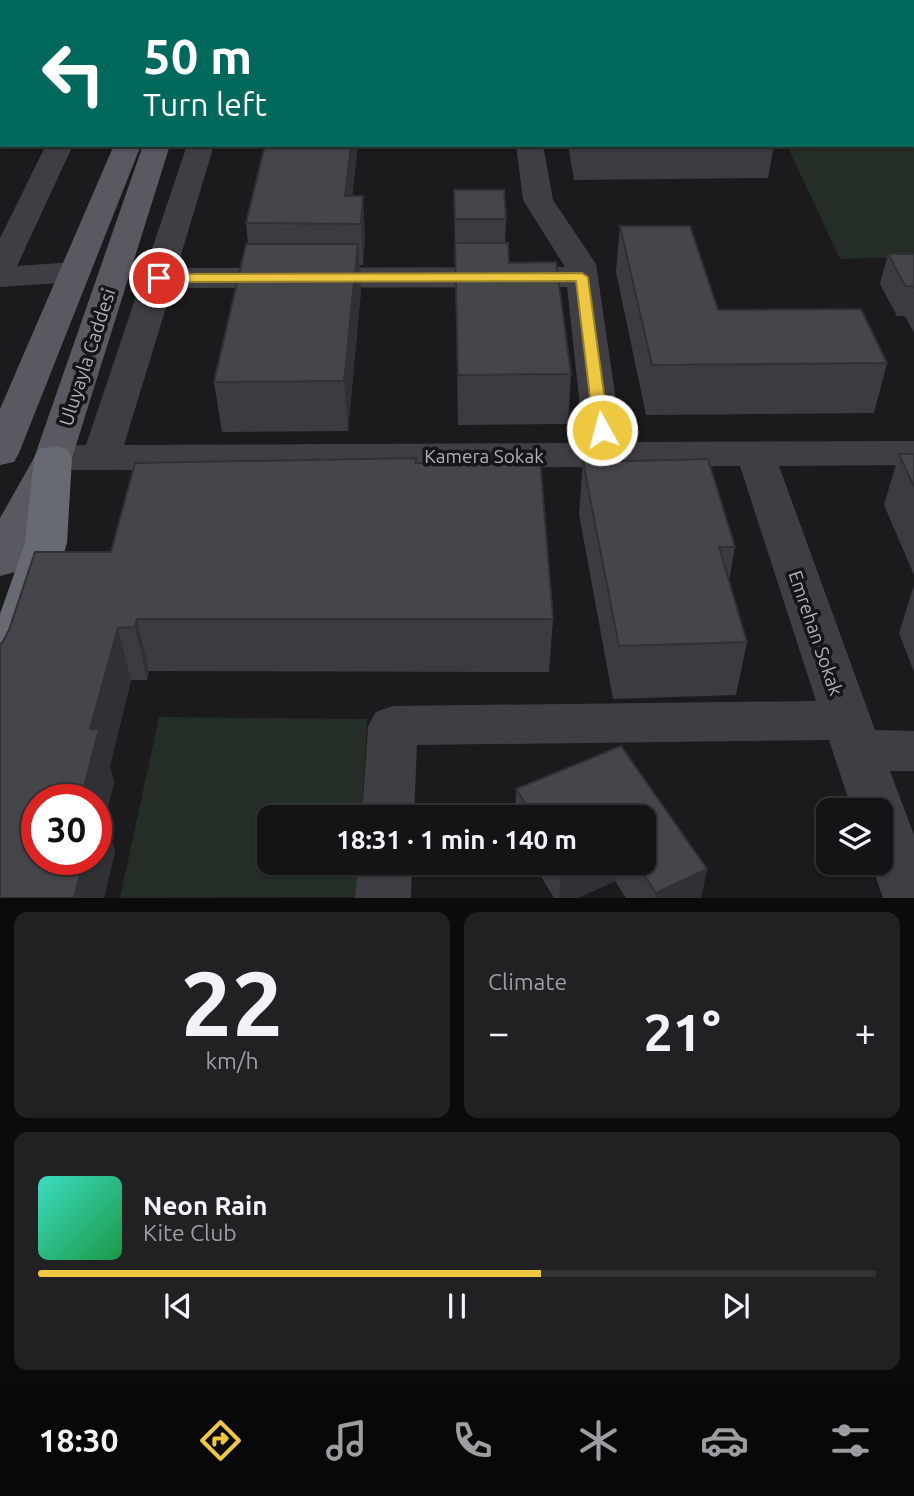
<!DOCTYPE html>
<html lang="en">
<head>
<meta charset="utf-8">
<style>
  :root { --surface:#141416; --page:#212123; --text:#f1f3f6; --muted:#9d9ea1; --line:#333335; --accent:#efc841 }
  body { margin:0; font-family:Ubuntu,sans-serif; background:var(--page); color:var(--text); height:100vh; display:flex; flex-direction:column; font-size:26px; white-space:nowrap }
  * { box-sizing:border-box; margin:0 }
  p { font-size:23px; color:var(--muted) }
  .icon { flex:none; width:38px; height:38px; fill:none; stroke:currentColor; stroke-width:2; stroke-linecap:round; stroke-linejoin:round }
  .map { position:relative; height:898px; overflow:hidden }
  .side { display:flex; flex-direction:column; gap:14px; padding:14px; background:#0b0b0c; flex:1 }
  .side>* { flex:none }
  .guide { position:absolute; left:0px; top:0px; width:915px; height:147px; box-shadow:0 2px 5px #0004,0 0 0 2px var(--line); background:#00695c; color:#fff; overflow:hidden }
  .fabs { position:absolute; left:816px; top:798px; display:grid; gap:14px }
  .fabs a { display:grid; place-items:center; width:77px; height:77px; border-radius:14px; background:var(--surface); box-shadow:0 2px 5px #0004,0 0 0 2px var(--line); font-size:35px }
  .speed { position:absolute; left:21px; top:784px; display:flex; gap:14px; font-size:35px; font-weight:700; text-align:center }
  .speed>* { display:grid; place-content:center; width:91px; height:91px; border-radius:50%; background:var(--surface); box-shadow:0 2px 5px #0004,0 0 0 2px var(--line); line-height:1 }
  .speed .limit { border:10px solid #d22; background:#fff; color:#111 }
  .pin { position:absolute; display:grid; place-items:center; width:60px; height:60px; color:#fff; margin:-30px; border:4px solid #fff; border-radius:50%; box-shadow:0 2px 7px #0007 }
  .me { position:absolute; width:77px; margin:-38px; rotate:353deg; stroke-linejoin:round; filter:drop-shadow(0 0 5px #0008) }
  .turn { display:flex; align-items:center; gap:24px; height:147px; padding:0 28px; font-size:32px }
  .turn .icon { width:91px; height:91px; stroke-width:2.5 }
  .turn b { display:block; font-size:49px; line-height:60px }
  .big { font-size:52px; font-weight:700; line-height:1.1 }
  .side .tile { flex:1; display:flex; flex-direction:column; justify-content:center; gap:10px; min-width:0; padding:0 24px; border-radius:14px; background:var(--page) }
  .side .dial { align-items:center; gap:0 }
  .dial b { font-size:91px; line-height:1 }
  .song { display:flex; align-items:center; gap:21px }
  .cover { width:84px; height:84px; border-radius:10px; background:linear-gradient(135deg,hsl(170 70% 55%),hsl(140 70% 35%)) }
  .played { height:7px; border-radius:4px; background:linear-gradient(90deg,var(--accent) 60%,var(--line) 60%) }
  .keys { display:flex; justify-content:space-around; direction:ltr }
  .heat { display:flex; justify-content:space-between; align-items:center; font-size:38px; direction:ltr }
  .side .tiles { flex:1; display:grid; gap:14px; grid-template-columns:1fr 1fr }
  .tile:last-child { grid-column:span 2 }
  .trip { position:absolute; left:257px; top:805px; width:399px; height:70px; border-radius:14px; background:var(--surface); box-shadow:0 2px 5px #0004,0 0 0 2px var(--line); font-weight:700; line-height:70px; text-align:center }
  .dock { display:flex; height:112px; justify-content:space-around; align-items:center; background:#080809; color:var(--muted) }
  .dock .icon { width:49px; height:49px }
  .dock .selected { color:var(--accent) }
  .dock b { font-size:32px; color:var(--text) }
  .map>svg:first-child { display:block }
</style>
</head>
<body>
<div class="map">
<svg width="914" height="898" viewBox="0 0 914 898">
  <rect width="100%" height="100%" fill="#1b1b1d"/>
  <g fill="#252d27">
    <path d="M914 141V257L840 259 787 145H914Z"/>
    <path d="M159 717 367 719 362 817H270V863H360L359 897 120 898Z"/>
  </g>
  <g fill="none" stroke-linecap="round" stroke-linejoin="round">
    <g fill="#3e3e44" fill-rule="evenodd">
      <rect x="496" y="0" width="22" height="2"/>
      <path d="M861 0H889L891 2H862Z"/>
      <path d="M2 120V136L0 137V121Z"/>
      <path d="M46 145H73L17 266 75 262 86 265 91 272 86 279 75 282 0 287V238Z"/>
      <path d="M187 145H214L177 268 565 267 523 200 516 145H543L553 200 596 264 622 442 914 441V465L779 466 875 730 914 731V771H890L914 835V898H883L871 863H880V810H852L829 740 417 745 414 817H362L368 726 376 712 393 706 816 701 740 466 101 470H53L39 467 34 458 39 449 53 446 86 445ZM567 287 584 443 124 445 172 288Z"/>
      <path d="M358 863H412L411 898H355Z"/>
    </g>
    <g fill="#585961" fill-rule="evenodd">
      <path d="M164 0H186L163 2Z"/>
      <path d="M200 0H222L199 2Z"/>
      <path d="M114 145H141L19 453 14 462 0 465V409Z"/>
      <path d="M143 145H170L72 458 15 572 0 576V518L34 458Z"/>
    </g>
    <path fill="#686a73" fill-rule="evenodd" d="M53 446 67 449 72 458 67 543 24 682 17 695 0 700V614L25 543 34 458 39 449Z"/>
  </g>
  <g fill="#3b3c40">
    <path d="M699 0H787L788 2H700Z"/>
    <path d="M265 145H358L352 196 365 236 363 265H359L361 290 348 431 222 432 214 382 248 244 246 223Z"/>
    <path d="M568 145H774L768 178 574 180Z"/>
    <path d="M454 190 506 219 505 243 509 263 571 374 568 424 458 425Z"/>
    <path d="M620 226 718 310 887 363 874 413 646 415 616 272Z"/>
    <path d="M888 254H914V333L905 316H897L880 284Z"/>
    <path d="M899 454H914V575L884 505Z"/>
    <path d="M583 462 735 547 729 580 747 642 736 695 613 699 579 514Z"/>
    <path d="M416 463 553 619 549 672 149 671 147 680H131L110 766 114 782 105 819 115 851 104 898H0L111 552Z"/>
    <path d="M914 585V672L899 633Z"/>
    <path d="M621 746 707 869 701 898H626L615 881 578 898H554L533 863H644V817H515L516 789Z"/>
  </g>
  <g fill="#303134">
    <path d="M351 145H358L349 224 345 196Z"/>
    <path d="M363 196 365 236 363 265 361 224Z"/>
    <path d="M358 244 361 290 348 431 344 381Z"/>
    <path d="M137 619 149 671 147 680 135 627Z"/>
    <path d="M118 628 131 680 110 766 114 782 105 819 115 851 104 898H74L84 859H96V800L81 798 90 729Z"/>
    <path d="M567 863H618L615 881 578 898H559L562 865Z"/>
    <path d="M707 869 701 898H655L656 893Z"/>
  </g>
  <g fill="#45464a" stroke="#303134" stroke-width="2">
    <rect x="305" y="0" width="195" height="2"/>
    <path d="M722 0H787L788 2H723Z"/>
    <path d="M265 145H351L345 196H363L361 224 246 223Z"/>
    <path d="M454 190H504L506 219H455Z"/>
    <path d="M620 226H690L718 310 861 309 887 363 652 365Z"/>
    <path d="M455 243H508L509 263 556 262 571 374 458 375Z"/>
    <path d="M246 244H358L344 381 214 382Z"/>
    <path d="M888 254H914V288L913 286H905Z"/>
    <path d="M899 454H914V487Z"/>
    <path d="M416 458V463H480V458H540L553 619H137L135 627 118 628 90 729H99L81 798H99L96 809V800H37V859H84L74 898H0V644L2 643 9 630 35 552H111L135 463Z"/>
    <path d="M708 459 735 547H719L747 642 619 646 583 462Z"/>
    <path d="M621 746 707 869 656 893 636 863H644V817H534L516 789Z"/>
  </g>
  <path fill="#efc841" stroke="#9b822a" stroke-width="2" d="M582 273 588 277 609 430 602 435 594 430 576 281 159 282 152 278 159 274Z"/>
  <g text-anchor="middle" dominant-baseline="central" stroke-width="7" stroke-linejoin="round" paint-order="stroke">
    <g font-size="19" fill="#aeb1bc" stroke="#161618">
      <text transform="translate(87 357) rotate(-72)">Uluyayla Caddesi</text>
      <text x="484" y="456">Kamera Sokak</text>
      <text transform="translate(816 633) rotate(71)">Emrehan Sokak</text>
    </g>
  </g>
</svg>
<div class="fabs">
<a><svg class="icon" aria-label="layers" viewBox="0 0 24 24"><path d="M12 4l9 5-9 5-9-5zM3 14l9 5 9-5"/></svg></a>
</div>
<div class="speed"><div class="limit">30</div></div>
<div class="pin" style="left:159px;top:278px;background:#d93025"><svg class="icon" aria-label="arrive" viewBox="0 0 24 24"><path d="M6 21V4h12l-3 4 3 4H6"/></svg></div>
<svg class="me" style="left:602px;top:430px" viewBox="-20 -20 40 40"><circle r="17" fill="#efc841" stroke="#fff" stroke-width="3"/><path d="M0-11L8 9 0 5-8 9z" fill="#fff"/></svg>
<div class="trip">18:31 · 1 min · 140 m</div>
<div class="guide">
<div class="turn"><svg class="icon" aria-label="left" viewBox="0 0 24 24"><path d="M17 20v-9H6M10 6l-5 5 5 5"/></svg><div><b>50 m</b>Turn left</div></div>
</div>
</div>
<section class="side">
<div class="tiles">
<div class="tile dial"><b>22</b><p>km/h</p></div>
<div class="tile"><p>Climate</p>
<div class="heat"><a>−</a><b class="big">21°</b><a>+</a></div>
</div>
<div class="tile">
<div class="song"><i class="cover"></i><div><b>Neon Rain</b><p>Kite Club</p></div></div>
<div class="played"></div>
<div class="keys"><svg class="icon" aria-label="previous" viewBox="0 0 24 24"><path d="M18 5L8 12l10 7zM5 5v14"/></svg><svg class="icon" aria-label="pause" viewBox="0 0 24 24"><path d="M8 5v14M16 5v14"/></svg><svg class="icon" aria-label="next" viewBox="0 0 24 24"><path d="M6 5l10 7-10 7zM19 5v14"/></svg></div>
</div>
</div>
</section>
<nav class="dock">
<b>18:30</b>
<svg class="icon selected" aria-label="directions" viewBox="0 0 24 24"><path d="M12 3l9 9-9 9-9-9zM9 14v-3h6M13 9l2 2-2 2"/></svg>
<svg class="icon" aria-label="music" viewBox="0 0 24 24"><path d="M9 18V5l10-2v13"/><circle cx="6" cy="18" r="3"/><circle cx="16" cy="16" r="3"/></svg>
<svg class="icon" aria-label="phone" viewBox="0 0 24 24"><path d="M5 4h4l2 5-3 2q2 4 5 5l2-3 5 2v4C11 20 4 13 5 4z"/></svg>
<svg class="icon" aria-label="climate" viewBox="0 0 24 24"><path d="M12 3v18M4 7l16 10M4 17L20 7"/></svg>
<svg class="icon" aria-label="car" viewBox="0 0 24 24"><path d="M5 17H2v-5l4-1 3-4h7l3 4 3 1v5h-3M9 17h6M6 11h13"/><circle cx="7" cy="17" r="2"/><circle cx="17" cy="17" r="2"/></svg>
<svg class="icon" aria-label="filters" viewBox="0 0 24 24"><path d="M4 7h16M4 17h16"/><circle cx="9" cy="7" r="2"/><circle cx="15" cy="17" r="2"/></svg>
</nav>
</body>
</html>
